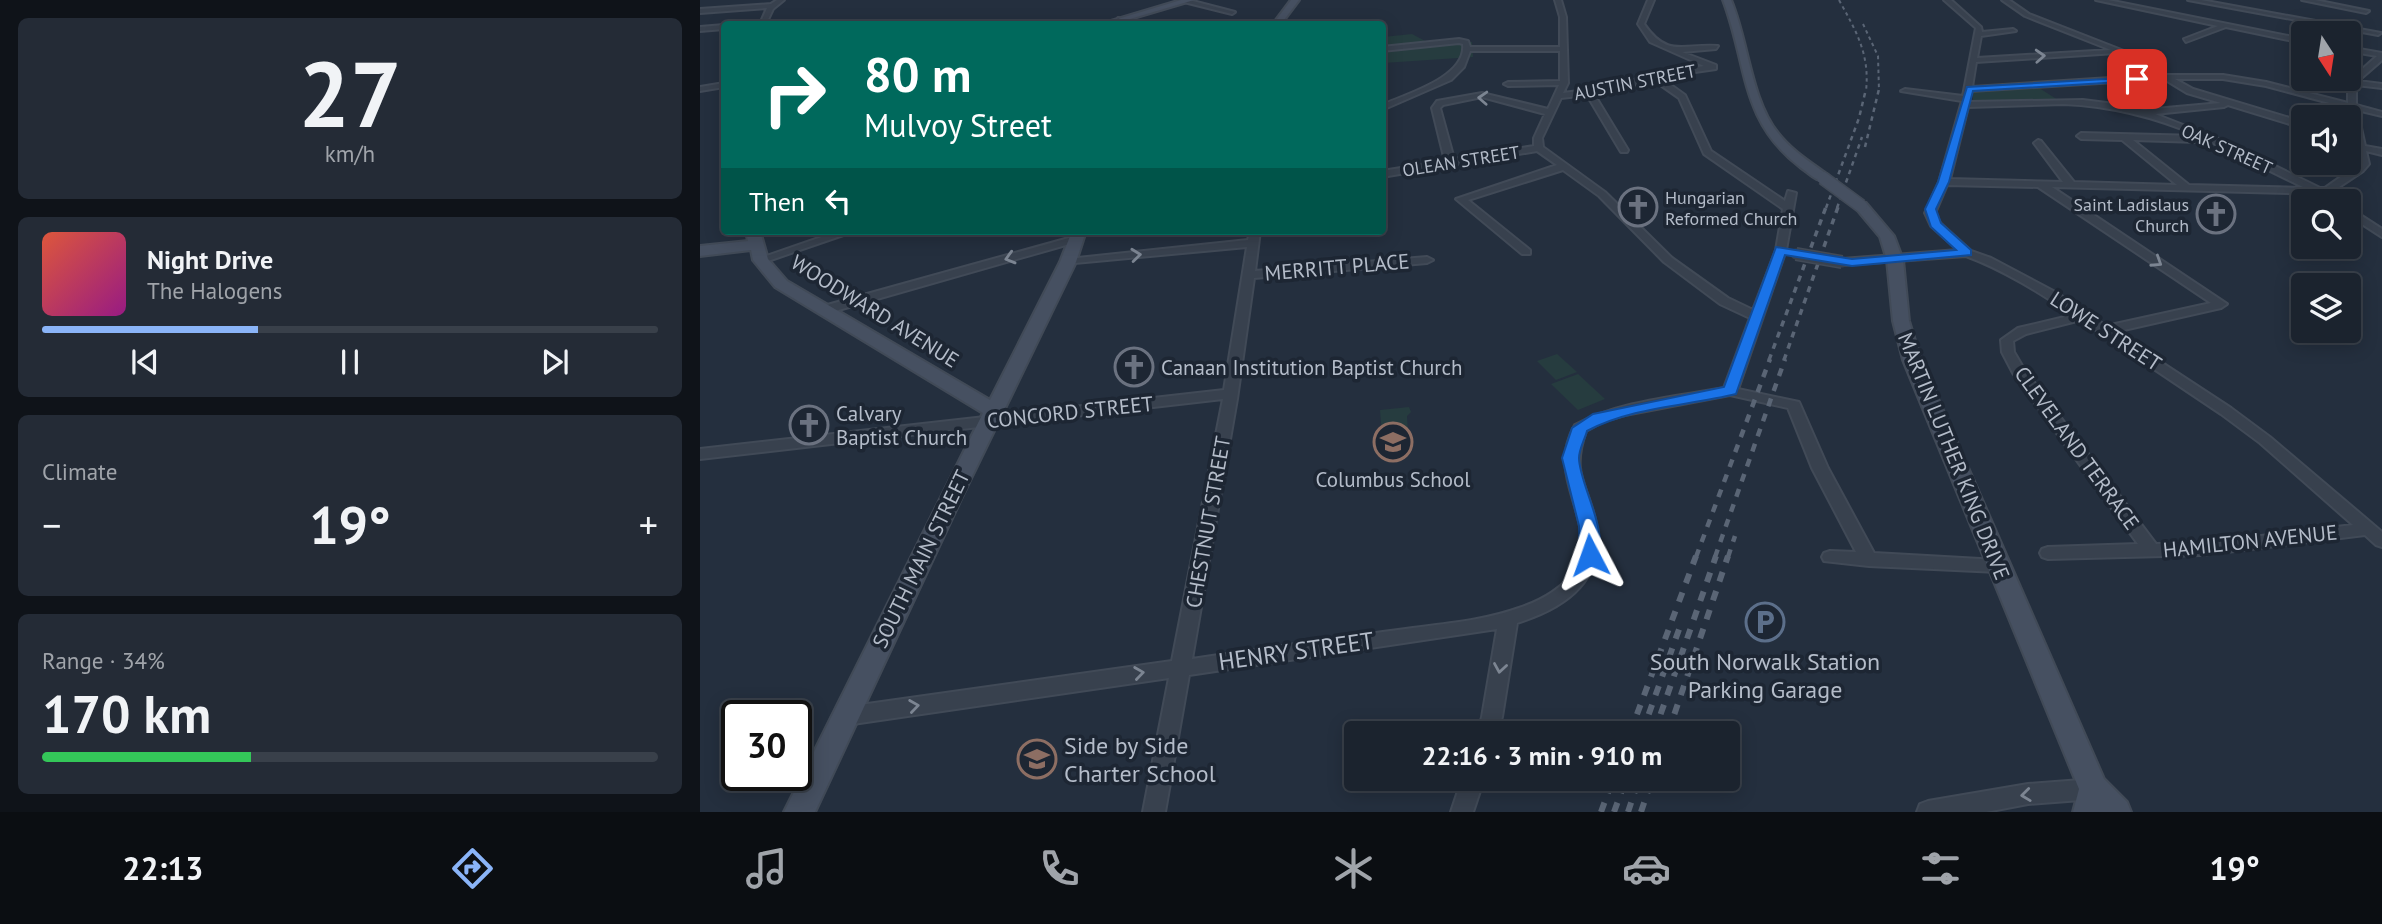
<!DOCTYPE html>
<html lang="en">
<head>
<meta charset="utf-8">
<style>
  :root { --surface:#1b232e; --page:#242b36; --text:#f1f3f6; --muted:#a0a4aa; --line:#39404a; --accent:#8ab4f8 }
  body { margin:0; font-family:"PT Sans",sans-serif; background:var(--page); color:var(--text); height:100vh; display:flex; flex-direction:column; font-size:26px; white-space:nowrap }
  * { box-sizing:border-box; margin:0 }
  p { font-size:23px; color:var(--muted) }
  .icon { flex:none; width:38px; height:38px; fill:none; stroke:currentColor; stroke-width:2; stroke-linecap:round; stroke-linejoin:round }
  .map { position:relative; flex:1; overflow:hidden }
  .drawer { display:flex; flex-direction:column; gap:18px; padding:18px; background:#0f1319; width:700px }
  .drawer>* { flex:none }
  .top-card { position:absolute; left:21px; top:21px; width:665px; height:214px; border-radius:7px; box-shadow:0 4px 18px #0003,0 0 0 2px var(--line); background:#00695c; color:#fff; overflow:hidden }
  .needle { width:46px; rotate:168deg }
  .tools { position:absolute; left:1591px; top:21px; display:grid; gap:14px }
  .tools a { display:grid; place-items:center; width:70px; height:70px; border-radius:7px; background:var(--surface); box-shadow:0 4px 18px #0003,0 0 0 2px var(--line); font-size:35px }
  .speed { position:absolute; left:21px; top:700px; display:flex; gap:14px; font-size:35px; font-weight:700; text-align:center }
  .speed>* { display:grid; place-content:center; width:91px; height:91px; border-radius:50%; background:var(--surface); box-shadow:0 4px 18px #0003,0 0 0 2px var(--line); line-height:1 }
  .speed .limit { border:4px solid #111; border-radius:10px; background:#fff; color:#111 }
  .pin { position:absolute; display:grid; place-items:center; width:60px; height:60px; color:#fff; margin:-30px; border-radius:14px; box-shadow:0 4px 10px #0006 }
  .me { position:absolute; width:77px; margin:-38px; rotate:356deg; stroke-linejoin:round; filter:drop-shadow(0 0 5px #0008) }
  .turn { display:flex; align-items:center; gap:24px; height:147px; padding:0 28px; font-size:32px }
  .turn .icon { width:91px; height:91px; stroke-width:2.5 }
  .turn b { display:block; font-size:49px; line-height:60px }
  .then { display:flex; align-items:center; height:66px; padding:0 28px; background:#0003; gap:14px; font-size:26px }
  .big { font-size:52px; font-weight:800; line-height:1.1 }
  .drawer .tile { flex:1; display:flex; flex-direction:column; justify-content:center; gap:10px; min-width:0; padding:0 24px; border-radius:10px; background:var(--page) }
  .drawer .dial { align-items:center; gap:0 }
  .dial b { font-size:91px; line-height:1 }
  .song { display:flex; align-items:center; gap:21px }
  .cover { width:84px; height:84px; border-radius:10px; background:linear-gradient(135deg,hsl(10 70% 55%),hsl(310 70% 35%)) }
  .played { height:7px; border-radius:4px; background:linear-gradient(90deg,var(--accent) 35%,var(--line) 35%) }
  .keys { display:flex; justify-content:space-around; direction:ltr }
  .heat { display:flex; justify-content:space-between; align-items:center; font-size:38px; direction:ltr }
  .charge { height:10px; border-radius:5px; background:linear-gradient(90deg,#34c759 34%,var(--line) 0) }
  .trip { position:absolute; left:644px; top:721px; width:396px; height:70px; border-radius:7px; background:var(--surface); box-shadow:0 4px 18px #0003,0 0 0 2px var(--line); font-weight:800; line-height:70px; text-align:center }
  .tab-bar { display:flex; height:112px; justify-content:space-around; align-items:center; background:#0b0e12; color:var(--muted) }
  .tab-bar .icon { width:49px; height:49px }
  .tab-bar .selected { color:var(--accent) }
  .tab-bar b { font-size:32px; color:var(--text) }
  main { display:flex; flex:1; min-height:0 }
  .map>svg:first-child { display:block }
</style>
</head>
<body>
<main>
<section class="drawer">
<div class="tile dial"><b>27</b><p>km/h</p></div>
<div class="tile">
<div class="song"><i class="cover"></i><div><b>Night Drive</b><p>The Halogens</p></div></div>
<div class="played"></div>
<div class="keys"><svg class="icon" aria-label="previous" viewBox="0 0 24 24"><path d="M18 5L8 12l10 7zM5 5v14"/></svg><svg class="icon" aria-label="pause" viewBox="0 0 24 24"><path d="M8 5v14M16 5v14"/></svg><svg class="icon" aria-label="next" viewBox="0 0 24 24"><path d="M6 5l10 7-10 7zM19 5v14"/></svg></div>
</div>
<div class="tile"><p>Climate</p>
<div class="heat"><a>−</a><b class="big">19°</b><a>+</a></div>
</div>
<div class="tile"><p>Range · 34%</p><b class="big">170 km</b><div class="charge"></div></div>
</section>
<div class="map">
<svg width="1682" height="812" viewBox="0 0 1682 812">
  <rect width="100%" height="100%" fill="#242f3e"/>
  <g fill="#263c3f">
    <path d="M712 34 729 43 772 42 773 57 683 63V37Z"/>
    <path d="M1336 86 1358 100 1273 103V90Z"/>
    <path d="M857 354 877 372 856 380 837 361Z"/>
    <path d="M878 374 905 399 878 410 851 384Z"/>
    <path d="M709 407 711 412 707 416 708 433 682 436 680 410Z"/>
  </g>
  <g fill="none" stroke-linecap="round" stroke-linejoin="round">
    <defs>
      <g id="street">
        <path d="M77 0H84L73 9 66 24H60L67 8 0 13V9L71 4Z"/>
        <path d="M484 0H489L535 12 532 14 484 2Z"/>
        <path d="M855 0H861L866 17 868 83 863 93 911 87 953 74 1004 66 950 42 938 24 948 0H954L944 24C968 59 984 43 1018 46L1016 49 982 52 1016 65V69L960 77 985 95 1011 151 1085 201 1088 191 1096 193 1086 250 1038 389 1099 402 1128 468 1174 553 1298 560 1304 561 1307 566 1304 571 1298 572 1169 566 1124 561 1122 557 1124 553 1130 551 1156 552 1112 468 1088 408 1030 395 925 415 904 421 886 431C871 473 886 481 895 519 907 579 868 607 817 623L802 717 797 733H777L782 717 797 629 489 675 465 812H443L469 678 146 725 139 722 136 716 139 710 146 707 472 661 523 399 0 459V449L524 390 547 247 364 264 362 262 368 259 548 240 550 231H560L555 271 727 257 733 260 727 263 554 278 537 399 492 659C560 649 629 639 698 630 738 624 780 622 819 608 840 601 868 587 877 564 896 515 845 478 875 425 920 401 975 397 1024 388L1050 318 1020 304 964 262 899 196 863 170 768 200 830 250V254H822L756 199 857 165 837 151 682 177V171L745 161 732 108 737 101 782 93 848 109 859 85 808 86 804 84 808 82 860 81V51H770L764 67 751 80 682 110V105C707 94 767 77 763 44L759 43 682 51V47L759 39 768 41 770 47H860V17ZM952 79 979 98 1004 154 1083 209 1076 250 1053 310 1028 298 972 258 905 192 843 147 842 138 861 98 887 95 921 152H927L928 150 894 94 915 91ZM782 97 845 114 834 138V146L754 159 740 108 743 105Z"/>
        <path d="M1244 0H1251L1281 27 1282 32 1313 29 1316 31 1281 36 1277 58 1411 50 1325 16 1302 0H1309L1329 14 1424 51 1467 75H1523L1566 82 1648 103V82L1677 56 1648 51V47L1682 53V60L1658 81 1682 84V88L1656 85V105L1682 112V116L1657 110 1665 146 1682 149V155L1666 151 1669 164 1663 171 1633 191 1642 201H1632L1624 194 1352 187 1527 304 1521 308 1415 332 1531 408 1570 437 1682 532V547L1676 545 1665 535 1502 555 1348 559 1342 557 1340 553 1342 549 1348 547 1438 544 1313 373 1302 352 1301 340 1318 328 1373 315C1340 293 1304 270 1266 256L1142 265 1136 262 1142 259 1258 250 1231 226 1225 213 1239 182 1262 101 1201 91 1205 89 1263 96 1276 28ZM1416 53 1457 75 1272 87 1276 62ZM1464 79 1487 93 1521 103 1444 110 1422 105 1383 100 1269 102 1271 91ZM1475 79H1523L1566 86 1648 108 1659 164 1625 188H1620L1524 141 1455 114 1524 107 1528 105 1603 128V122L1493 89ZM1364 104C1412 106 1455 117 1499 136L1381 133 1377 136 1381 139 1422 140 1477 185 1374 182 1341 141 1338 140 1334 143 1363 182 1250 179 1268 107ZM1503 138 1605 188 1489 185 1433 140 1499 142ZM1247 185 1338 187 1511 303 1406 326 1357 293 1291 258 1271 251 1240 223 1235 213ZM1381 320 1521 414 1560 443 1653 525 1502 543 1456 544 1324 369 1314 352 1313 341 1326 334Z"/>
        <path d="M1396 0H1408L1603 39V43L1526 27 1486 42 1484 39 1518 26Z"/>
        <path d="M1488 0H1501L1681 33 1678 35Z"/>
        <path d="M1602 0H1615L1669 11 1666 13Z"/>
        <path d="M418 18 437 23 438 24 416 21Z"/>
        <path d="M24 25V29L0 31V27Z"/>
        <path d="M24 83V87L0 91V87Z"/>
        <path d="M1648 207 1682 229V237L1648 215Z"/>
        <path d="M139 231H155L65 262 61 263 55 260Z"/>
        <path d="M376 236 381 239 380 241 128 313H120L118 310 120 307Z"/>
        <path d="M762 779H784L773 812H751Z"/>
        <path d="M1394 779 1402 782 1405 789 1402 796 1394 799 1328 804 1286 812H1217L1220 804 1228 801 1328 784Z"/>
      </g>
      <g id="secondary">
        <path d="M481 0H494L413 24H401Z"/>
        <path d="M591 0H599L581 24H573Z"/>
        <path d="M1023 0H1031C1048 40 1051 100 1078 133 1091 150 1110 162 1128 175V181C1117 183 1109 173 1100 167 1039 120 1048 65 1023 0Z"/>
        <path d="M1161 202 1166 203 1194 236 1203 260 1209 321 1221 360 1404 779 1427 802 1431 812H1373L1379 789 1203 360 1193 321 1187 260 1180 237 1154 206Z"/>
        <path d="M46 231H60L68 259 87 281 290 400 360 262 372 231H386L376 262 262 497 115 812H84L283 413 75 287 53 260 51 250 0 256V246L48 241Z"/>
      </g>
    </defs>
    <use href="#street" stroke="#414a57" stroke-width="4"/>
    <use href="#secondary" stroke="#414a57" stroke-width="4"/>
    <use href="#street" fill="#38414e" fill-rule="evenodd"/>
    <use href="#secondary" fill="#465061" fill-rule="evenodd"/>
    <g stroke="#5a6575" stroke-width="2" stroke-dasharray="3.5 3.5" stroke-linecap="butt">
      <path d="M1139 0C1156 31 1170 54 1166 91"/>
      <path d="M1163 24 1178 56 1179 91"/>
    </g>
    <g stroke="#5a6575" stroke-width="2.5" stroke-dasharray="4.5 4.5" stroke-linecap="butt">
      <path d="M1165 147 1179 89"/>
      <path d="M1126 208 1159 118 1166 89"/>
      <path d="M1137 208 1162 137"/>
    </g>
    <g stroke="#5a6575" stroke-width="3.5" stroke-dasharray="6 6" stroke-linecap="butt">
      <path d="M1069 360 1126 207"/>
      <path d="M1084 360 1138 207"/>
    </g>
    <g stroke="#5a6575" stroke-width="4.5" stroke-dasharray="8 8" stroke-linecap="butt">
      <path d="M996 557 1070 359"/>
      <path d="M1015 557 1085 359"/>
      <path d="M1028 557 1035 536"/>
    </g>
    <g stroke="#5a6575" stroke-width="6" stroke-dasharray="10 10" stroke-linecap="butt">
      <path d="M930 733 996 556"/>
      <path d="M942 733 982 621"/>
      <path d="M954 733 1016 556"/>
      <path d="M968 733 1028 556"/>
      <path d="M901 812 913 779"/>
      <path d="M914 812 926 779"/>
      <path d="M928 812 939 779"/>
      <path d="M941 812 952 779"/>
    </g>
    <defs>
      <path id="street-bridge" d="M1096 254 1142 262"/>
      <path id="secondary-bridge" d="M1123 178 1161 206"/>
    </defs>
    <use href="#street-bridge" stroke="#414a57" stroke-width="14" stroke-linecap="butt"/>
    <use href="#secondary-bridge" stroke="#414a57" stroke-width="15" stroke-linecap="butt"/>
    <use href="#street-bridge" stroke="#38414e" stroke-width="11"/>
    <use href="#secondary-bridge" stroke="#465061" stroke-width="12"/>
  </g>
  <defs><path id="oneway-chevron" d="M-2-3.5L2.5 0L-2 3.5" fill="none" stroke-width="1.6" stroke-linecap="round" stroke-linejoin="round" transform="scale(1.75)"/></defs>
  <g stroke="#7c8592">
    <use href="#oneway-chevron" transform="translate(1340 56) rotate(-3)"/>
    <use href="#oneway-chevron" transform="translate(783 98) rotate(-177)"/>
    <use href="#oneway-chevron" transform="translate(436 255) rotate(-6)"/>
    <use href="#oneway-chevron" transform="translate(310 258) rotate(164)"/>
    <use href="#oneway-chevron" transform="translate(1457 262) rotate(33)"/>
    <use href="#oneway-chevron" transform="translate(800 668) rotate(99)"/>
    <use href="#oneway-chevron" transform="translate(439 673) rotate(-8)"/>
    <use href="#oneway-chevron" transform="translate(214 706) rotate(-8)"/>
    <use href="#oneway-chevron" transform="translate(1326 795) rotate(173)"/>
  </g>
  <path fill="#1a73e8" stroke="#114b97" stroke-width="2" d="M1440 77 1437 81 1273 91 1249 182 1236 209 1241 223 1271 250V255L1152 266 1085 255 1036 394C987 406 932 407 887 431 885 439 879 449 879 458 879 484 911 534 896 560H883L880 555 879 526 862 458 872 428 893 414 1024 387 1076 247 1152 259 1256 250 1231 227 1225 209 1238 182 1267 87Z"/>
  <defs>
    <symbol id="church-ring" viewBox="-11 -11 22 22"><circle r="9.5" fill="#1d2633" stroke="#6b7280" stroke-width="1.5"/><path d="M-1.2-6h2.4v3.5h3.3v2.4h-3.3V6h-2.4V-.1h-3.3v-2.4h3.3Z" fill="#6b7280"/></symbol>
    <symbol id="school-ring" viewBox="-11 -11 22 22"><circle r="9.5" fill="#1d2633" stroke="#8d6e63" stroke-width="1.5"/><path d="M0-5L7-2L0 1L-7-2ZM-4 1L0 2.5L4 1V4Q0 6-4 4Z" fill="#8d6e63"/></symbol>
    <symbol id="parking-ring" viewBox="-11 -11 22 22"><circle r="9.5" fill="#1d2633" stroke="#5c6f8a" stroke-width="1.5"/><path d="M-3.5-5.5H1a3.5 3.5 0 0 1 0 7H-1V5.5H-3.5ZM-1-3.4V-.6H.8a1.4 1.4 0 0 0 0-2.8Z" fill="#5c6f8a"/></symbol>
  </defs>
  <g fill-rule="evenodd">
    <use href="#church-ring" x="916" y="185" width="44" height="44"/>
    <use href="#church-ring" x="1494" y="192" width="44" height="44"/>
    <use href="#church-ring" x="412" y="345" width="44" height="44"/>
    <use href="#church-ring" x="87" y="403" width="44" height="44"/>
    <use href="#school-ring" x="671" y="420" width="44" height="44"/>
    <use href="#parking-ring" x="1043" y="600" width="44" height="44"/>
    <use href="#school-ring" x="315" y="737" width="44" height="44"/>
  </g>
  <g text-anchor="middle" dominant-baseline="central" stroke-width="7" stroke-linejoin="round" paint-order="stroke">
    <g font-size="18" fill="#b4bcc9" stroke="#1d2633">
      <text transform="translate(935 82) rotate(-11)">AUSTIN STREET</text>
      <text transform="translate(1527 149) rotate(24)">OAK STREET</text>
      <text transform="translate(761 161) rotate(-9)">OLEAN STREET</text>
    </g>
    <g font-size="18" fill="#b4bcc9" stroke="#1d2633" text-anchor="start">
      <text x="965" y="197">Hungarian<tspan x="965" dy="21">Reformed Church</tspan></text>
      <text x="1489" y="204" text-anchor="end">Saint Ladislaus<tspan x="1489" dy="21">Church</tspan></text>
    </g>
    <g font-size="21" fill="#b4bcc9" stroke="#1d2633">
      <text transform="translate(637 267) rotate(-5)">MERRITT PLACE</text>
      <text transform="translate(175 311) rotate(32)">WOODWARD AVENUE</text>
      <text transform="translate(1406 331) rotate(33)">LOWE STREET</text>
      <text transform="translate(370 412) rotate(-6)">CONCORD STREET</text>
      <text transform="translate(1377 448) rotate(54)">CLEVELAND TERRACE</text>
      <text transform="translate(1254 456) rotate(68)">MARTIN LUTHER KING DRIVE</text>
      <text transform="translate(508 522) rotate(-80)">CHESTNUT STREET</text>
      <text transform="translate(1550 541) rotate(-6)">HAMILTON AVENUE</text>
      <text transform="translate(221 559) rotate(-64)">SOUTH MAIN STREET</text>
    </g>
    <g font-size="21" fill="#b4bcc9" stroke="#1d2633" text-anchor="start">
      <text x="461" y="367">Canaan Institution Baptist Church</text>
      <text x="136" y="413">Calvary<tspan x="136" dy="24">Baptist Church</tspan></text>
      <text x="693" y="479" text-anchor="middle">Columbus School</text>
    </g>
    <g font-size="24" fill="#b4bcc9" stroke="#1d2633">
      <text transform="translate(596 651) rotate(-8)">HENRY STREET</text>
    </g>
    <g font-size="24" fill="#b4bcc9" stroke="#1d2633">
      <text x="1065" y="661">South Norwalk Station<tspan x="1065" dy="28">Parking Garage</tspan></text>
      <text x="364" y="745" text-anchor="start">Side by Side<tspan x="364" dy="28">Charter School</tspan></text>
    </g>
  </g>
</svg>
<div class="tools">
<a><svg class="needle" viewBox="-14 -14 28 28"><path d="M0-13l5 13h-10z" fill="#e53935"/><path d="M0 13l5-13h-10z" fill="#a0a4aa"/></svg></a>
<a><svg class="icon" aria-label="sound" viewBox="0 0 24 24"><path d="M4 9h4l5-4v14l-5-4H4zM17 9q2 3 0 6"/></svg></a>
<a><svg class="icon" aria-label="search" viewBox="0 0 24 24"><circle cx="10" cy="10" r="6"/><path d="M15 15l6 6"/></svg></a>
<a><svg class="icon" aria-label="layers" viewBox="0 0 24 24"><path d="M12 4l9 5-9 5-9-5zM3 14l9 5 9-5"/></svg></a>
</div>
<div class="speed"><div class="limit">30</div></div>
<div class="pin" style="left:1437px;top:79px;background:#d93025"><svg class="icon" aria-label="arrive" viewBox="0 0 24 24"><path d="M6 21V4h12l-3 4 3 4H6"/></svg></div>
<svg class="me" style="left:890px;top:555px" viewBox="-20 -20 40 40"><path d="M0-17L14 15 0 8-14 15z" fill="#1a73e8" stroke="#fff" stroke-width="4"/></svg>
<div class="trip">22:16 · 3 min · 910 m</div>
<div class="top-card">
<div class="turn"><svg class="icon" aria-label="right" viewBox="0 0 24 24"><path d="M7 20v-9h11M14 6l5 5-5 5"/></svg><div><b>80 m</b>Mulvoy Street</div></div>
<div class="then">Then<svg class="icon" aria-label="left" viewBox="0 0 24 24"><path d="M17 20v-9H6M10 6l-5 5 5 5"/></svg></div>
</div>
</div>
</main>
<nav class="tab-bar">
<b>22:13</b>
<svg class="icon selected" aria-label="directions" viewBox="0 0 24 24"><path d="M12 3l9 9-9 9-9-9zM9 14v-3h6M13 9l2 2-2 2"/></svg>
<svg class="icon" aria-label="music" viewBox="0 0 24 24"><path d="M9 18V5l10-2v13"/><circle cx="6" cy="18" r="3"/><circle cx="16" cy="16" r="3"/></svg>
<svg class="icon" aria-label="phone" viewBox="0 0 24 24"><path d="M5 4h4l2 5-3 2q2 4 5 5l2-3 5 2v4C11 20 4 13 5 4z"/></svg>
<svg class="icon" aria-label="climate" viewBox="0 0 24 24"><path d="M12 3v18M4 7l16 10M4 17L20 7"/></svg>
<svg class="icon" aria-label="car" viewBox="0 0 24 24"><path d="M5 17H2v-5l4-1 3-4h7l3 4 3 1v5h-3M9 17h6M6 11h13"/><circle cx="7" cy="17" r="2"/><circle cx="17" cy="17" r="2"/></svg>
<svg class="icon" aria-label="filters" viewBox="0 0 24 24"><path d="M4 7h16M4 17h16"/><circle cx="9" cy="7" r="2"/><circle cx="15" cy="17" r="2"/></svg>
<b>19°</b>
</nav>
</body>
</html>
